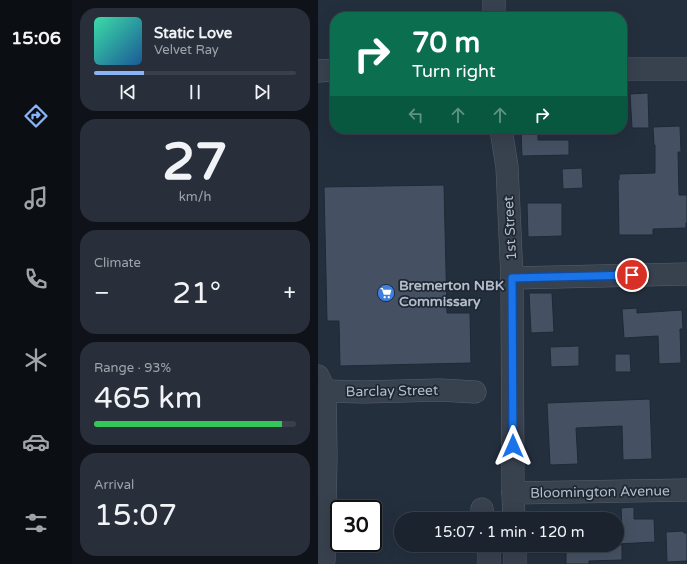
<!DOCTYPE html>
<html lang="en">
<head>
<meta charset="utf-8">
<style>
  :root { --surface:#1b232e; --page:#282f3a; --text:#f1f3f6; --muted:#a0a4aa; --line:#39404a; --accent:#8ab4f8 }
  body { margin:0; font-family:"Varela Round",sans-serif; background:var(--page); color:var(--text); height:100vh; display:flex; flex-direction:column; font-size:15px; white-space:nowrap }
  * { box-sizing:border-box; margin:0 }
  p { font-size:13px; color:var(--muted) }
  .icon { flex:none; width:22px; height:22px; fill:none; stroke:currentColor; stroke-width:2; stroke-linecap:round; stroke-linejoin:round }
  .map { position:relative; flex:1; overflow:hidden }
  .drawer { display:flex; flex-direction:column; gap:8px; padding:8px; background:#0f1319; width:246px }
  .drawer>* { flex:none }
  .hud { position:absolute; left:12px; top:12px; width:297px; height:122px; border-radius:16px; box-shadow:0 4px 16px #0002,0 0 0 1px var(--line); background:#0b6e4f; color:#fff; overflow:hidden }
  .speed { position:absolute; left:12px; top:500px; display:flex; gap:8px; font-size:20px; font-weight:700; text-align:center }
  .speed>* { display:grid; place-content:center; width:52px; height:52px; border-radius:50%; background:var(--surface); box-shadow:0 4px 16px #0002,0 0 0 1px var(--line); line-height:1 }
  .speed .limit { border:2px solid #111; border-radius:6px; background:#fff; color:#111 }
  .pin { position:absolute; display:grid; place-items:center; width:34px; height:34px; color:#fff; margin:-17px; border:2px solid #fff; border-radius:50%; box-shadow:0 1px 4px #0007 }
  .me { position:absolute; width:44px; margin:-22px; rotate:0deg; stroke-linejoin:round; filter:drop-shadow(0 0 3px #0008) }
  .turn { display:flex; align-items:center; gap:14px; height:84px; padding:0 16px; font-size:18px }
  .turn .icon { width:52px; height:52px; stroke-width:2.5 }
  .turn b { display:block; font-size:28px; line-height:34px }
  .lanes { display:flex; align-items:center; height:38px; padding:0 16px; background:#0003; justify-content:center; gap:20px; direction:ltr }
  .lanes .off { opacity:.35 }
  .big { font-size:30px; font-weight:600; line-height:1.1 }
  .drawer .card { flex:1; display:flex; flex-direction:column; justify-content:center; gap:6px; min-width:0; padding:0 14px; border-radius:16px; background:var(--page) }
  .drawer .dial { align-items:center; gap:0 }
  .dial b { font-size:52px; line-height:1 }
  .song { display:flex; align-items:center; gap:12px }
  .cover { width:48px; height:48px; border-radius:6px; background:linear-gradient(135deg,hsl(160 70% 55%),hsl(210 70% 35%)) }
  .played { height:4px; border-radius:2px; background:linear-gradient(90deg,var(--accent) 25%,var(--line) 25%) }
  .keys { display:flex; justify-content:space-around; direction:ltr }
  .heat { display:flex; justify-content:space-between; align-items:center; font-size:22px; direction:ltr }
  .charge { height:6px; border-radius:3px; background:linear-gradient(90deg,#34c759 93%,var(--line) 0) }
  .trip { position:absolute; left:76px; top:512px; width:230px; height:40px; border-radius:20px; background:var(--surface); box-shadow:0 4px 16px #0002,0 0 0 1px var(--line); font-weight:600; line-height:40px; text-align:center }
  main { display:flex; flex:1; min-height:0 }
  .dock { display:flex; flex-direction:column; width:72px; justify-content:space-around; align-items:center; background:#0b0e12; color:var(--muted) }
  .dock .icon { width:28px; height:28px }
  .dock .current { color:var(--accent) }
  .dock b { font-size:18px; color:var(--text) }
  .map>svg:first-child { display:block }
</style>
</head>
<body>
<main>
<nav class="dock">
<b>15:06</b>
<svg class="icon current" aria-label="directions" viewBox="0 0 24 24"><path d="M12 3l9 9-9 9-9-9zM9 14v-3h6M13 9l2 2-2 2"/></svg>
<svg class="icon" aria-label="music" viewBox="0 0 24 24"><path d="M9 18V5l10-2v13"/><circle cx="6" cy="18" r="3"/><circle cx="16" cy="16" r="3"/></svg>
<svg class="icon" aria-label="phone" viewBox="0 0 24 24"><path d="M5 4h4l2 5-3 2q2 4 5 5l2-3 5 2v4C11 20 4 13 5 4z"/></svg>
<svg class="icon" aria-label="climate" viewBox="0 0 24 24"><path d="M12 3v18M4 7l16 10M4 17L20 7"/></svg>
<svg class="icon" aria-label="car" viewBox="0 0 24 24"><path d="M5 17H2v-5l4-1 3-4h7l3 4 3 1v5h-3M9 17h6M6 11h13"/><circle cx="7" cy="17" r="2"/><circle cx="17" cy="17" r="2"/></svg>
<svg class="icon" aria-label="filters" viewBox="0 0 24 24"><path d="M4 7h16M4 17h16"/><circle cx="9" cy="7" r="2"/><circle cx="15" cy="17" r="2"/></svg>
</nav>
<section class="drawer">
<div class="card">
<div class="song"><i class="cover"></i><div><b>Static Love</b><p>Velvet Ray</p></div></div>
<div class="played"></div>
<div class="keys"><svg class="icon" aria-label="previous" viewBox="0 0 24 24"><path d="M18 5L8 12l10 7zM5 5v14"/></svg><svg class="icon" aria-label="pause" viewBox="0 0 24 24"><path d="M8 5v14M16 5v14"/></svg><svg class="icon" aria-label="next" viewBox="0 0 24 24"><path d="M6 5l10 7-10 7zM19 5v14"/></svg></div>
</div>
<div class="card dial"><b>27</b><p>km/h</p></div>
<div class="card"><p>Climate</p>
<div class="heat"><a>−</a><b class="big">21°</b><a>+</a></div>
</div>
<div class="card"><p>Range · 93%</p><b class="big">465 km</b><div class="charge"></div></div>
<div class="card"><p>Arrival</p><b class="big">15:07</b></div>
</section>
<div class="map">
<svg width="369" height="564" viewBox="0 0 369 564">
  <rect width="100%" height="100%" fill="#242f3e"/>
  <g fill="#455162" stroke="#1f2835">
    <path d="M330 93 331 128H314L312 94Z"/>
    <path d="M362 126 363 152H360L361 195H369V223H368V228L335 229V235H301L300 180H301V174L337 173V145H336L335 127Z"/>
    <path d="M203 129H220V140H251V155L204 156Z"/>
    <path d="M264 168 265 188 245 189 244 169Z"/>
    <path d="M126 185 129 313H152L153 363 22 366 21 321H9L6 187Z"/>
    <path d="M209 203H244V236L210 237Z"/>
    <path d="M211 293H234L236 332 213 333Z"/>
    <path d="M319 308V313L364 310 365 329H362L363 363 341 364 340 336 306 338 304 309Z"/>
    <path d="M261 346V366L233 367 232 347Z"/>
    <path d="M297 354H312L313 372H297Z"/>
    <path d="M332 399 334 459 305 460 304 426 258 428 260 464 232 465 229 403Z"/>
    <path d="M316 507V519H336L337 542 299 544V529H304L303 508Z"/>
    <path d="M366 531V533H369V561L349 562 348 532Z"/>
    <path d="M248 545H304V560L271 561V564H248Z"/>
  </g>
  <g fill="none" stroke-linecap="round" stroke-linejoin="round">
    <defs>
      <g id="minor">
        <path d="M176 17V0"/>
        <path d="M304 69H369"/>
        <path d="M0 71 17 70"/>
        <path d="M183 129 189 167 194 278 195 493 196 519"/>
        <path d="M194 278 369 274"/>
        <path d="M0 376 7 391 46 392 122 390 157 392"/>
        <path d="M195 493 369 490"/>
        <path d="M164 509 166 519"/>
        <path d="M171 545V564"/>
        <path d="M197 545V564"/>
        <path d="M6 560 8 455 7 391"/>
      </g>
    </defs>
    <use href="#minor" stroke="#565f6c" stroke-width="23"/>
    <use href="#minor" stroke="#38414e" stroke-width="22"/>
  </g>
  <g fill="none" stroke-linecap="round" stroke-linejoin="round">
    <defs>
      <path id="route" d="M195 446 194 278 314 275"/>
    </defs>
    <use href="#route" stroke="#114b97" stroke-width="10"/>
    <use href="#route" stroke="#1a73e8" stroke-width="7"/>
  </g>
  <defs>
    <symbol id="supermarket-disc" viewBox="-11 -11 22 22"><circle r="9.5" fill="#3f7fe0" stroke="#1d2633"/><path d="M-6-5.5h2.5l.6 2H6L4.5 2H-2.5L-4.4-4H-6ZM-1.5 3.2a1.3 1.3 0 1 0 .1 0ZM3 3.2a1.3 1.3 0 1 0 .1 0Z" fill="#fff"/></symbol>
  </defs>
  <g fill-rule="evenodd">
    <use href="#supermarket-disc" x="58" y="283" width="20" height="20"/>
  </g>
  <g text-anchor="middle" dominant-baseline="central" stroke-width="3.5" stroke-linejoin="round" paint-order="stroke">
    <g font-size="14" fill="#b4bcc9" stroke="#1d2633">
      <text transform="translate(192 228) rotate(-93)">1st Street</text>
      <text transform="translate(74 391) rotate(-1)">Barclay Street</text>
      <text transform="translate(282 492) rotate(-1)">Bloomington Avenue</text>
    </g>
    <g font-size="14" font-weight="bold" fill="#b4bcc9" stroke="#1d2633" text-anchor="start">
      <text x="81" y="285">Bremerton NBK<tspan x="81" dy="16">Commissary</tspan></text>
    </g>
  </g>
</svg>
<div class="speed"><div class="limit">30</div></div>
<div class="pin" style="left:314px;top:275px;background:#d93025"><svg class="icon" aria-label="arrive" viewBox="0 0 24 24"><path d="M6 21V4h12l-3 4 3 4H6"/></svg></div>
<svg class="me" style="left:195px;top:446px" viewBox="-20 -20 40 40"><path d="M0-17L14 15 0 8-14 15z" fill="#1a73e8" stroke="#fff" stroke-width="4"/></svg>
<div class="trip">15:07 · 1 min · 120 m</div>
<div class="hud">
<div class="turn"><svg class="icon" aria-label="right" viewBox="0 0 24 24"><path d="M7 20v-9h11M14 6l5 5-5 5"/></svg><div><b>70 m</b>Turn right</div></div>
<div class="lanes"><svg class="icon off" aria-label="left" viewBox="0 0 24 24"><path d="M17 20v-9H6M10 6l-5 5 5 5"/></svg><svg class="icon off" aria-label="ahead" viewBox="0 0 24 24"><path d="M12 20V5M6 11l6-6 6 6"/></svg><svg class="icon off" aria-label="ahead" viewBox="0 0 24 24"><path d="M12 20V5M6 11l6-6 6 6"/></svg><svg class="icon" aria-label="right" viewBox="0 0 24 24"><path d="M7 20v-9h11M14 6l5 5-5 5"/></svg></div>
</div>
</div>
</main>
</body>
</html>
